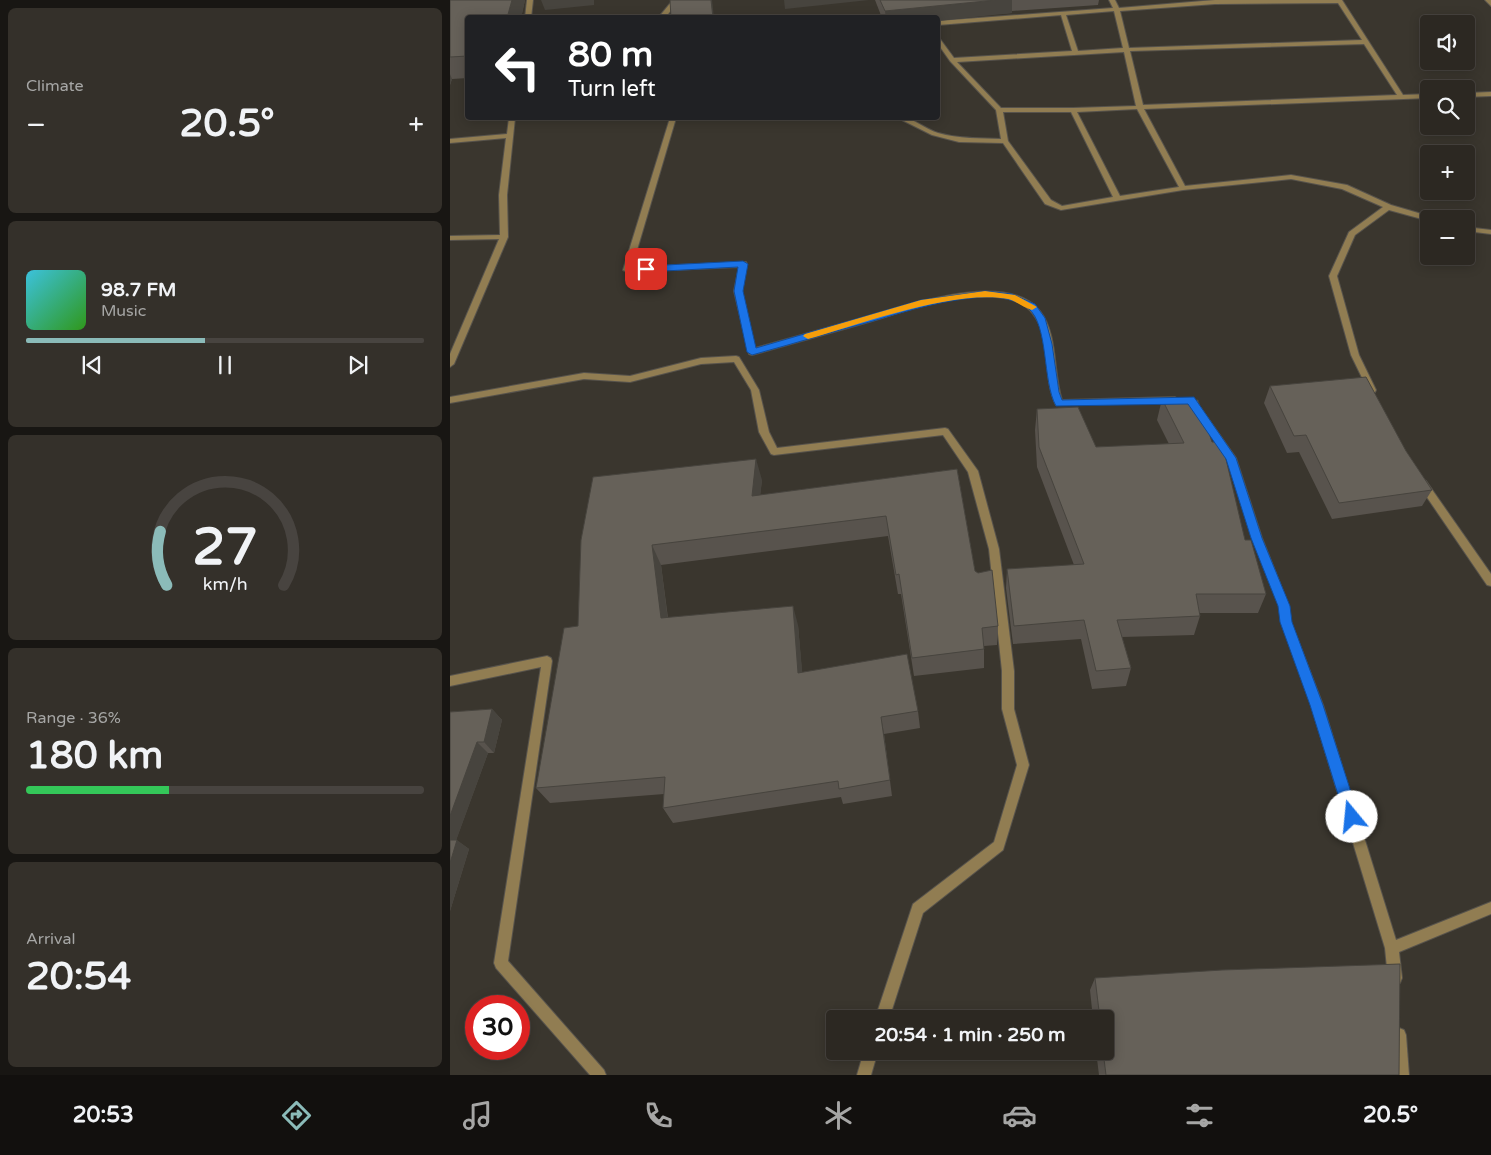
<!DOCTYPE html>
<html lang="en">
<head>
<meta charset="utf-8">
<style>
  :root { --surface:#2c2822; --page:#34302a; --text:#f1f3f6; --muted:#a6a6a5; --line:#484440; --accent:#8bbbb9 }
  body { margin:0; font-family:"Varela Round",sans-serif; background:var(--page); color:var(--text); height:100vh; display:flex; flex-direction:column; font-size:19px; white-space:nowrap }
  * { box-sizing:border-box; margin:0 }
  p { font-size:16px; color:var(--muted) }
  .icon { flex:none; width:28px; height:28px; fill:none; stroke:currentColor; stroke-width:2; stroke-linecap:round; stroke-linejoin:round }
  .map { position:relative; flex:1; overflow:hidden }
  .panel { display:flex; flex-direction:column; gap:8px; padding:8px; background:#181613; width:450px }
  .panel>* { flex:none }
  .guide { position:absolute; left:15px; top:15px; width:475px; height:105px; border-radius:5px; box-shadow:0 2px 12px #0003,0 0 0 1px var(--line); background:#202124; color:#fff; overflow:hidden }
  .tools { position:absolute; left:970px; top:15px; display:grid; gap:10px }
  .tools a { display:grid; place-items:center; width:55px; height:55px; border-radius:5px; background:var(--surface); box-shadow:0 2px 12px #0003,0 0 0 1px var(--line); font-size:25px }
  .speed { position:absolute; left:15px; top:995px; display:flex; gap:10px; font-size:25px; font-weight:700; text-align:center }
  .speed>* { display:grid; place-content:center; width:65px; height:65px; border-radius:50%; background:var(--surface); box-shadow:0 2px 12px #0003,0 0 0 1px var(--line); line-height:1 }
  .speed .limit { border:8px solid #d22; background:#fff; color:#111 }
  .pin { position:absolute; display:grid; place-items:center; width:42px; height:42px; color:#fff; margin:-21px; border-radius:10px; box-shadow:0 2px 8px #0006 }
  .me { position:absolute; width:55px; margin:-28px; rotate:343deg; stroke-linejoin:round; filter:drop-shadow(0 0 4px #0008) }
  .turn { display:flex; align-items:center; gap:18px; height:105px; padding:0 20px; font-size:22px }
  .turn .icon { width:65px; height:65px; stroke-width:2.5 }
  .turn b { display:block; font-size:35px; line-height:42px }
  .big { font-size:38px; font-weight:800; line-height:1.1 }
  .panel .card { flex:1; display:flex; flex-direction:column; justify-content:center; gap:8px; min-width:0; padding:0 18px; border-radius:8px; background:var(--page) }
  .panel .dial { align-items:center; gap:0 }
  .dial svg { height:130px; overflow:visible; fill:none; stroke:var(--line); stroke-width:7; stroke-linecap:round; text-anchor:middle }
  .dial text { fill:var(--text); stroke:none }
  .song { display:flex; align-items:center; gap:15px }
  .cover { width:60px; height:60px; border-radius:8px; background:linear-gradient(135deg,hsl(190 70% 55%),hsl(110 70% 35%)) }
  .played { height:5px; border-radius:2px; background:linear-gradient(90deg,var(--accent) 45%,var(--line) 45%) }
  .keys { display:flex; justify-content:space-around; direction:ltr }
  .heat { display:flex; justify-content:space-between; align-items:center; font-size:28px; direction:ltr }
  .charge { height:8px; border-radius:4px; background:linear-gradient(90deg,#34c759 36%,var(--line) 0) }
  .trip { position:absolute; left:376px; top:1010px; width:288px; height:50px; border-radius:5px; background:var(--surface); box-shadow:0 2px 12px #0003,0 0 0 1px var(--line); font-weight:800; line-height:50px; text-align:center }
  .tabs { display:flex; height:80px; justify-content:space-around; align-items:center; background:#12100e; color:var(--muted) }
  .tabs .icon { width:35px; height:35px }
  .tabs .selected { color:var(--accent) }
  .tabs b { font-size:22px; color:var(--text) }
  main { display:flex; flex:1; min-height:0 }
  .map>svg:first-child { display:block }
</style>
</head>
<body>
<main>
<section class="panel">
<div class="card"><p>Climate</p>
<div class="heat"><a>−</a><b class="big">20.5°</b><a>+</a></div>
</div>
<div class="card">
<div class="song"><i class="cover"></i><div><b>98.7 FM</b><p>Music</p></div></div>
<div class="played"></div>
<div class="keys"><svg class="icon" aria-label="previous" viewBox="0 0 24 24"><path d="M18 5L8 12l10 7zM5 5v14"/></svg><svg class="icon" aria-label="pause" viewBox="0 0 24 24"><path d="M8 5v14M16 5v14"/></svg><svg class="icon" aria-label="next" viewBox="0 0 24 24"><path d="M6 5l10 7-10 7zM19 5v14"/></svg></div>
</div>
<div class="card dial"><svg viewBox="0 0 100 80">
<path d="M14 69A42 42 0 1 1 86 69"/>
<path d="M14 69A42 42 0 0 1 10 36" stroke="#8bbbb9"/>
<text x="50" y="56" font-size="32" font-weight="700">27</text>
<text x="50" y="72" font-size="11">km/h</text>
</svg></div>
<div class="card"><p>Range · 36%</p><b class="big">180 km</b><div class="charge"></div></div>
<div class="card"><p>Arrival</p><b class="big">20:54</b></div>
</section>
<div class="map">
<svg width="1041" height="1075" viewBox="0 0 1041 1075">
  <rect width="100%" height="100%" fill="#3a362e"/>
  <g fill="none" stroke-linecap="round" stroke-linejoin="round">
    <defs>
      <g id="street">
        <path d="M77 0H83L81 18H75Z"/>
        <path d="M223 0H229L215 18H208Z"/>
        <path d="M659 0H665L669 8 765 0H892L953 95 979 94V98L694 109 735 186 841 175 897 185 941 205 982 217 983 219H979V221L939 210 905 235 887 276 909 355 926 390 925 392H919L901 355 879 276 899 232 933 207 892 189 841 179 733 190 611 210 595 204 553 143 509 142 482 135 448 118C462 116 474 129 488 133 509 139 530 138 551 139L546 110 500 61 488 44V38L490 39 504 58 622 51 611 15 488 25V21L663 8ZM888 3 912 40 679 48 670 11 765 4ZM664 11 673 48 628 51 616 15ZM914 44 947 95 693 105 680 51ZM674 52 686 106 623 108H551L507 62ZM687 109 729 187 670 196 627 112ZM553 112H621L663 197 612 206 601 200 558 141Z"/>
        <path d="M1035 0H1041V6Z"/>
        <path d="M1041 92V96L1016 97V93Z"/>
        <path d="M59 118H65L57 195 58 237 4 364 0 367V354L49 239 0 240V236L50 235 49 195 56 138 0 143V139L57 134Z"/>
        <path d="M220 118H226L182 267 296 262 297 264 292 291 305 348C341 338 376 328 412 318 455 306 557 269 590 311 608 334 603 373 612 400L725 397 729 400 725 403 606 405C592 378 602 337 583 314 574 302 560 298 546 297 504 293 459 310 419 322 380 333 341 344 302 355L299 354 284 291 289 267 177 272 173 270Z"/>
        <path d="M1016 227 1041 230V234L1016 231Z"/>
        <path d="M286 356 289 357 309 390 319 432 327 448 495 428 498 429 528 471 549 549 564 671V709L579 765 553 850 473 913 439 1019H425L463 904 544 842 567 765 552 709V671L539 549 518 472 493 435 324 455 321 454 309 432 301 390 284 362 251 364 180 382 134 379 0 403V397L134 373 180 376 251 358Z"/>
        <path d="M747 406 750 407 786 458 812 538 839 606 841 622 873 705 946 940 1041 902V914L949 952 952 978 950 983 945 985 940 983 938 978 935 948 861 705 831 622 829 606 802 538 777 459 743 409Z"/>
        <path d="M973 480 976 481 1041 574V586L1037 585 970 487 968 484 970 481Z"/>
        <path d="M97 656 101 658 102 661 58 961 154 1070 156 1075H140L46 968 44 963 91 667 0 686V676Z"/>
        <path d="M949 1028 954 1030 956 1035 959 1075H945L942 1035 944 1030Z"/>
        <path d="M414 1051H428L421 1075H407Z"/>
      </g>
    </defs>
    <use href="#street" stroke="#57534c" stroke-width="2"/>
    <use href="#street" fill="#917d52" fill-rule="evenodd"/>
  </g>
  <g fill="#58534d">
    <path d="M0 0H75L71 18H18V78L2 79 0 85Z"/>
    <path d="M425 0H649L648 5 562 11V13L488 18H432Z"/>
    <path d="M820 386 956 451 982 490 972 506 882 519 849 452 837 453 814 403Z"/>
    <path d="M712 399 795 540 816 594 808 613H750V616L744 635 672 637 681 668 676 686 642 689 631 639 563 644 556 588 557 569 624 565 587 467 585 430 587 409 646 447 719 444 707 420Z"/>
    <path d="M507 469 525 571 548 626 547 645 534 646V668L464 676 451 594H448L438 536 211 565 218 618 348 625 352 673 468 711 470 728 434 734 442 796 393 804 391 797 223 823 213 808 214 794 100 803 86 788 128 626 131 540 312 480 310 495Z"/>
    <path d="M42 709 52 720 44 753H38L6 840 19 849 0 911V712Z"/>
    <path d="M645 978 949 1075H649L646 1051H655V1019H643L640 990Z"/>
  </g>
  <g fill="#47443e">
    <path d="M62 0H75L71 18H57Z"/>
    <path d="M91 0H144V5L95 10Z"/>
    <path d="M261 0H262L264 18H263Z"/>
    <path d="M334 0H419L335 9Z"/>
    <path d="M546 0H562V13L488 21V18H436L435 11Z"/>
    <path d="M0 74 2 79 0 85Z"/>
    <path d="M306 459 312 480 308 517 302 496Z"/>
    <path d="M202 545 211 565 220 637 211 618Z"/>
    <path d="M343 606 348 625 354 691 348 673Z"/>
    <path d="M42 709 52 720 44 753 34 742Z"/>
    <path d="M431 717 434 734 442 796 440 780Z"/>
    <path d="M27 742 38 753 3 849 0 847V816Z"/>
    <path d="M7 840 19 849 0 911V863Z"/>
  </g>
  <g fill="#666159" stroke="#47443e">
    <path d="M0 0H62L57 18H18V56L0 57Z"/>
    <path d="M220 0H261L263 18H221Z"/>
    <path d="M430 0H546L435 11Z"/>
    <path d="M916 377 956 451 982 490 889 503 856 435 844 436 820 386Z"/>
    <path d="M712 399 748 400 762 442H772L795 540H801L816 594H746L750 616 667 620 681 668 646 671 634 620 564 626 557 569 634 564 589 447 587 409 628 407 646 447 734 443Z"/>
    <path d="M306 459 302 496 507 469 525 571 528 573 542 570 548 626 532 628 534 649 462 658 449 574 446 575 436 516 202 545 211 618 343 606 348 673 457 654 468 711 431 717 440 780 389 789 388 781 213 808 215 777 86 788 114 628 128 626 131 540 143 477Z"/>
    <path d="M42 709 34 742H27L0 816V712Z"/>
    <path d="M0 840H7L0 863Z"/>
    <path d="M950 964 949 1075H656L653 1051H655V1019H650L645 978 772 970Z"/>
  </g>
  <path fill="#1a73e8" stroke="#114b97" d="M293 261 298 264 293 291 306 348 471 300 535 291 562 294 585 304 595 318 602 344 609 392 612 400 744 397 786 458 812 538 840 606 842 622 873 705 909 817 907 822 902 824 897 822 895 817 860 705 830 622 828 606 801 538 776 459 738 404 606 406C592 381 599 325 578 308 567 300 548 296 534 297 497 299 459 310 423 321 382 332 342 344 302 355L297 352 284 291 288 267 196 272 192 269 196 266Z"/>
  <path fill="#f59e0b" d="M535 291 565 295 587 307 582 310C574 308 566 301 558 299 505 289 411 324 358 339L353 336 355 334 471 300Z"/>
</svg>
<div class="tools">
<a><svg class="icon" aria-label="sound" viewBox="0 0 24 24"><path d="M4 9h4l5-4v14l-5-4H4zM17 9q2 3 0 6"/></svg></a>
<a><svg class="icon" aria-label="search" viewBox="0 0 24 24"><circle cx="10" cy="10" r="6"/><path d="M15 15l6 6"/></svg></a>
<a>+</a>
<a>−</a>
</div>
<div class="speed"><div class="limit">30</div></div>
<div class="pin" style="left:196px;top:269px;background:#d93025"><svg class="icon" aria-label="arrive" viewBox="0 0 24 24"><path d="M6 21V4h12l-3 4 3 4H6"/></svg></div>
<svg class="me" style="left:902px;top:817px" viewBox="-20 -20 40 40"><circle r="19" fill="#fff"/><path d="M0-13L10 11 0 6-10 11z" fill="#1a73e8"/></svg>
<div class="trip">20:54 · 1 min · 250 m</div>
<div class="guide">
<div class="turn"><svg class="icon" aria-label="left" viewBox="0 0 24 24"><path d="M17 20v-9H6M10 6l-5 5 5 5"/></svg><div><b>80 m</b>Turn left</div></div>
</div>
</div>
</main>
<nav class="tabs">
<b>20:53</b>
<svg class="icon selected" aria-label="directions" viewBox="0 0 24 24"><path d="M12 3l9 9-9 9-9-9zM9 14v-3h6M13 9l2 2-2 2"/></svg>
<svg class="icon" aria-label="music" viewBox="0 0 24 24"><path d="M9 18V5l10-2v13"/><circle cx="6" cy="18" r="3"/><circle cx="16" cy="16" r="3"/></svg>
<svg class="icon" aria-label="phone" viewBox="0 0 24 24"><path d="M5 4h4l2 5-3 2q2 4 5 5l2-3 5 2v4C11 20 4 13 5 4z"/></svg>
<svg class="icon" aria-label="climate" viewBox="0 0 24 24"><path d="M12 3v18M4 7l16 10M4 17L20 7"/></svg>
<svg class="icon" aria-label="car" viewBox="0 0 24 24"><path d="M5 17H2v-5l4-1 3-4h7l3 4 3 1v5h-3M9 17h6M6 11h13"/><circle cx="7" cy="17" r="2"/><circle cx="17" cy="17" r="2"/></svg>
<svg class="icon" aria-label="filters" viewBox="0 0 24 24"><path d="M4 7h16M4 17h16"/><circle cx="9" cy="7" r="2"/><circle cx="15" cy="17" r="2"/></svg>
<b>20.5°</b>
</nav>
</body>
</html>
